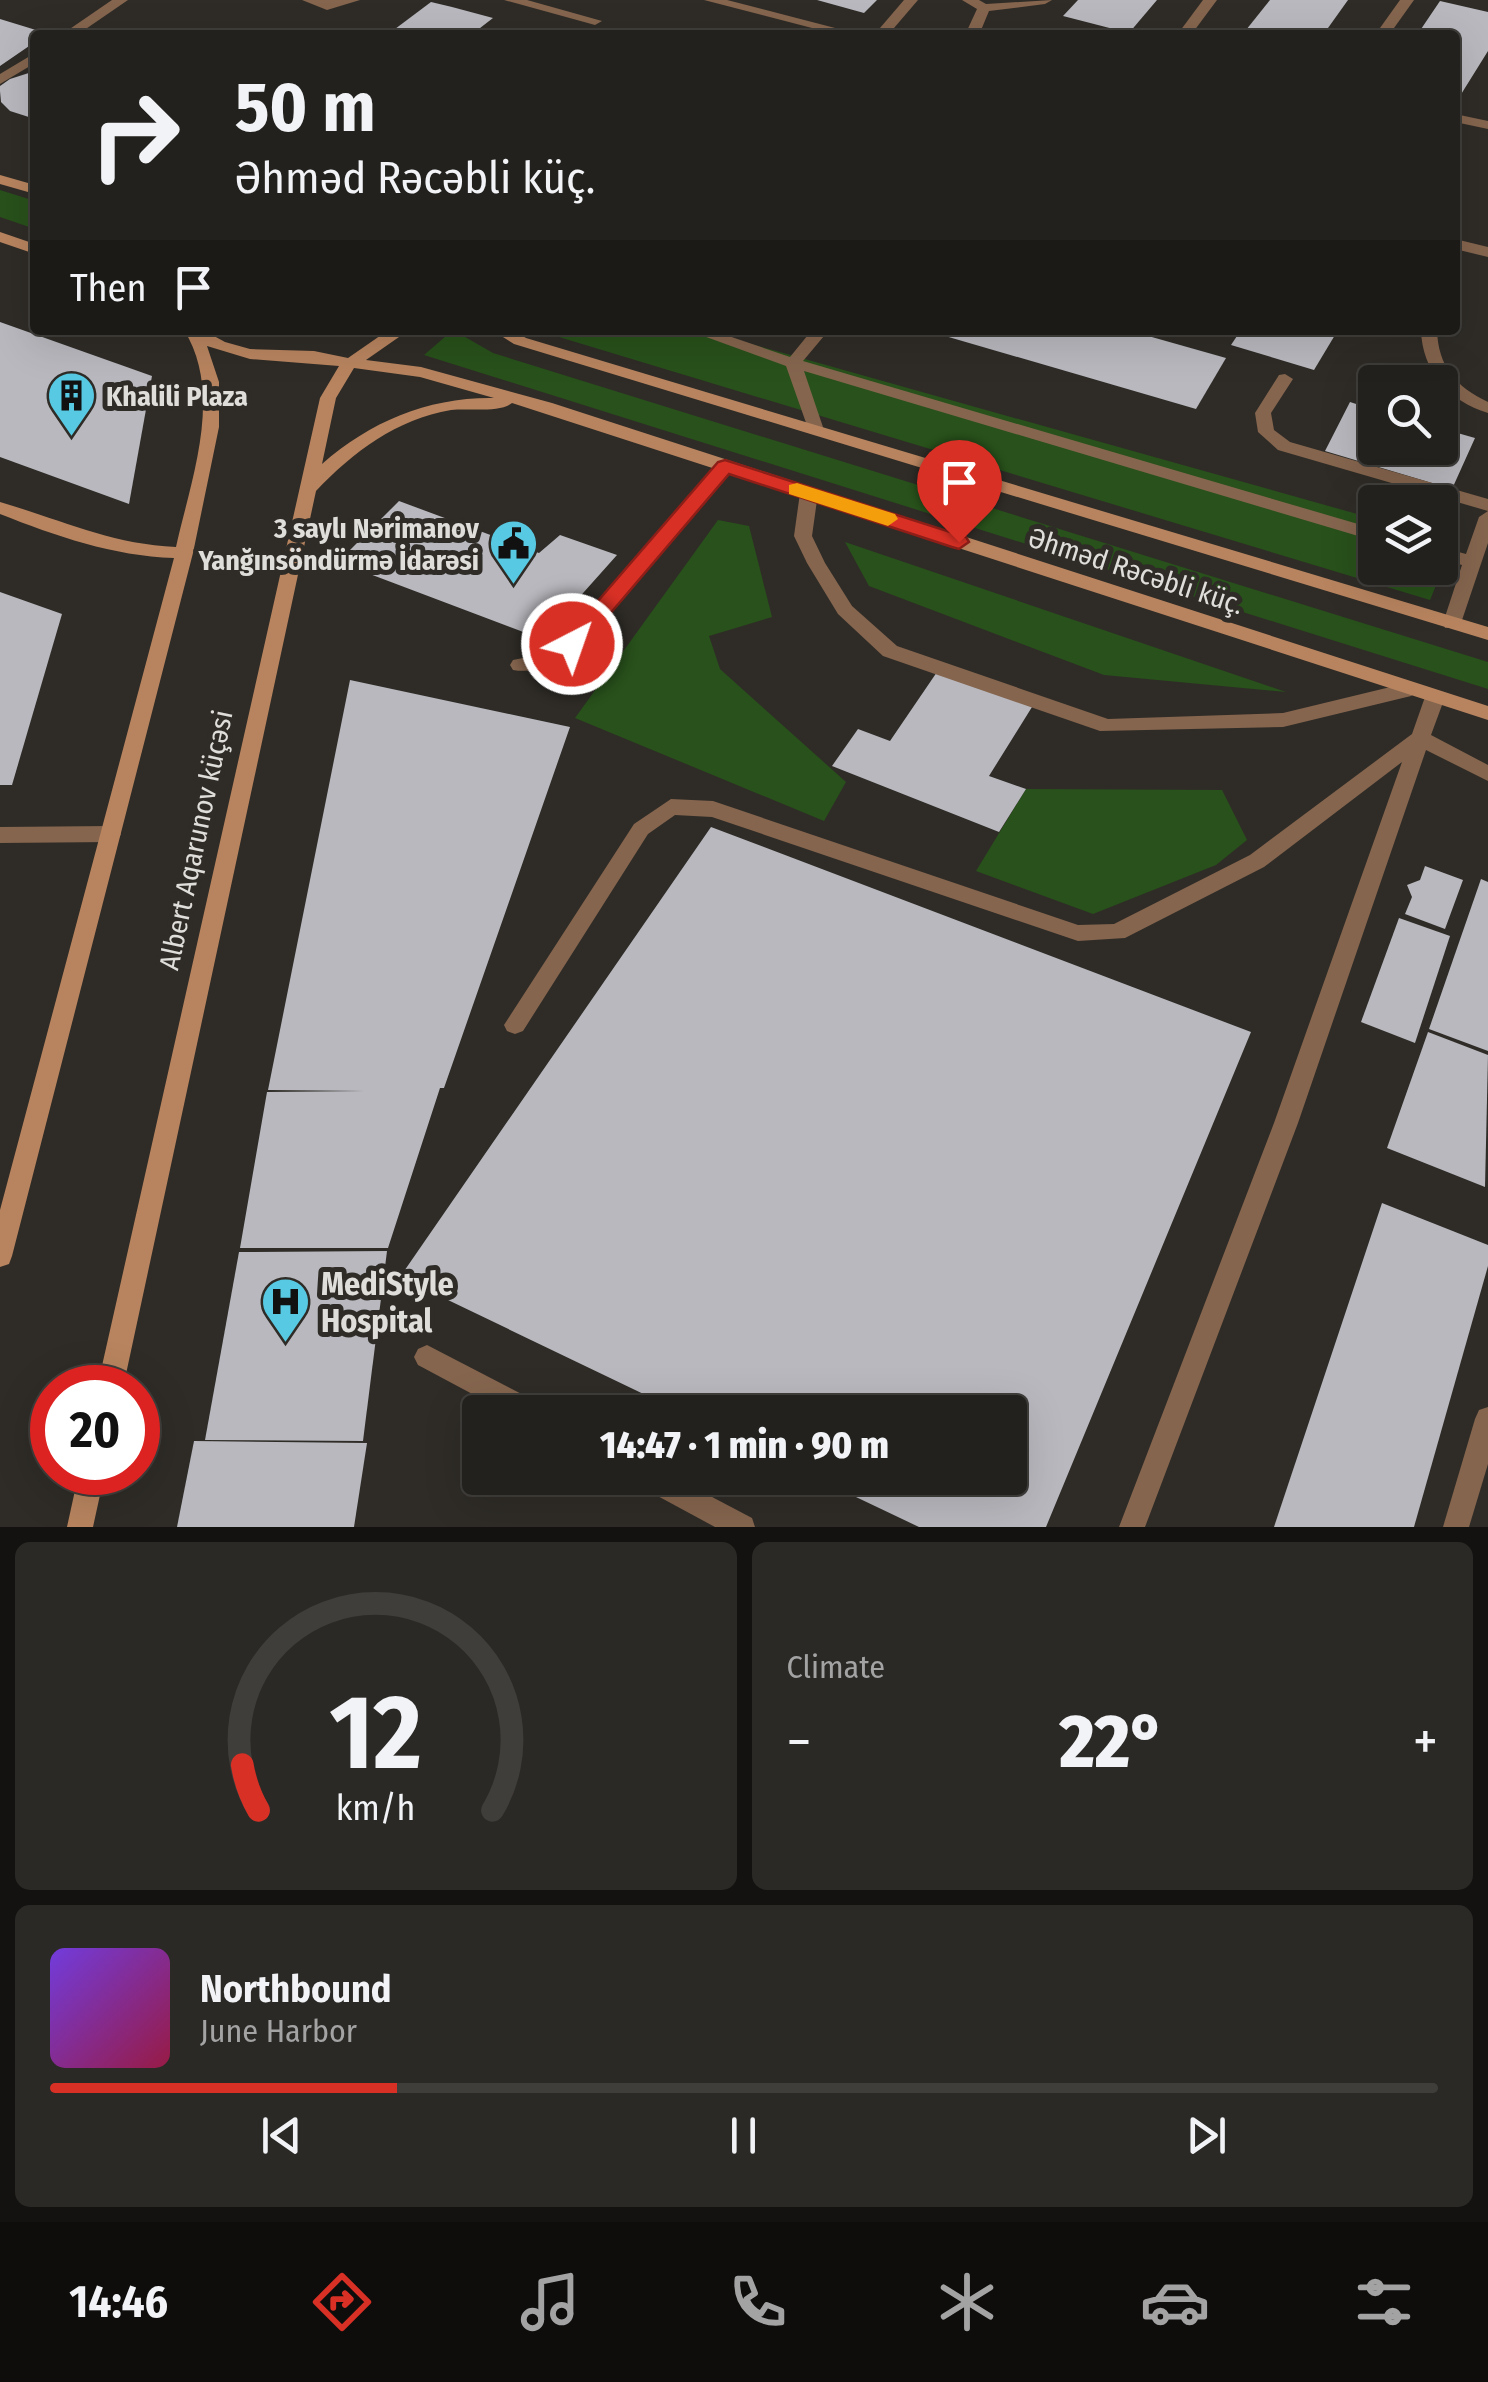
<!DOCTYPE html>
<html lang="en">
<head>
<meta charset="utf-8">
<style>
  :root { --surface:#23211d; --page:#2b2926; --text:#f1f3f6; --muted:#a3a3a4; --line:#403e3b; --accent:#d93025 }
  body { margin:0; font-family:"Fira Sans Condensed",sans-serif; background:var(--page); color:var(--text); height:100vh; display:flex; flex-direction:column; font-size:38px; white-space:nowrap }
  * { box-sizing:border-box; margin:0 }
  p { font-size:32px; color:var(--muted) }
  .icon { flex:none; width:55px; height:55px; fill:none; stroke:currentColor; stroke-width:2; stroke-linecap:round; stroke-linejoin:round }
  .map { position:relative; height:1527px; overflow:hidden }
  .panel { display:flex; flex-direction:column; gap:15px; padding:15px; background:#131210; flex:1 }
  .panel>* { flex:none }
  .guide { position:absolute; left:30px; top:30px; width:1430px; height:305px; border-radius:10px; box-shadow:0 10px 40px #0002,0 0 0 2px var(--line); background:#23211d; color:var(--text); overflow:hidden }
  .fabs { position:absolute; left:1358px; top:365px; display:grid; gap:20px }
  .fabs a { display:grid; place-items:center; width:100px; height:100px; border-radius:10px; background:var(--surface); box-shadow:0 10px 40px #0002,0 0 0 2px var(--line); font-size:50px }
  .speed { position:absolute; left:30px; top:1365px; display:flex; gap:20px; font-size:50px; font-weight:700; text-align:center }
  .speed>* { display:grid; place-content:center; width:130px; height:130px; border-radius:50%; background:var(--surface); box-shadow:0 10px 40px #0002,0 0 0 2px var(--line); line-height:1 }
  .speed .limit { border:15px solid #d22; background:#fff; color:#111 }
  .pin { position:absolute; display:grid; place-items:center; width:85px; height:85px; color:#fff; margin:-102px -42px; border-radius:50% 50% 50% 0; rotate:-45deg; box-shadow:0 0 10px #0007 }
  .pin .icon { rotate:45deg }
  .me { position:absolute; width:110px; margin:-55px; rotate:41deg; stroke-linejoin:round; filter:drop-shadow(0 0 8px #0008) }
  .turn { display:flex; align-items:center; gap:35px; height:210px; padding:0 40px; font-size:45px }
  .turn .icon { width:130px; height:130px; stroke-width:2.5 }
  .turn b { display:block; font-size:70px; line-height:85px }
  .then { display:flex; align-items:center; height:95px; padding:0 40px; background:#0003; gap:20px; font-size:38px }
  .big { font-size:75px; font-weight:800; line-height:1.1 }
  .panel .card { flex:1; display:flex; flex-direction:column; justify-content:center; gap:15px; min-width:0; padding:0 35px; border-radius:15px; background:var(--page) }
  .panel .dial { align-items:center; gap:0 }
  .dial svg { height:260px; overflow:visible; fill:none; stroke:var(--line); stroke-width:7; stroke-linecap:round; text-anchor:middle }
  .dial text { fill:var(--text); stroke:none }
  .song { display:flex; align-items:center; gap:30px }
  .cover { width:120px; height:120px; border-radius:15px; background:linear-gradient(135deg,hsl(260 70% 55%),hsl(340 70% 35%)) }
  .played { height:10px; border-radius:5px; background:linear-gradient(90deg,var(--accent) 25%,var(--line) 25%) }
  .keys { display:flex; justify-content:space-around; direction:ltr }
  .heat { display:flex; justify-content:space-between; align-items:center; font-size:55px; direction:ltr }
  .panel .tiles { flex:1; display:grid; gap:15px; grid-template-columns:1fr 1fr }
  .card:last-child { grid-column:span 2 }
  .trip { position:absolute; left:462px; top:1395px; width:565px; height:100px; border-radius:10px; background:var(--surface); box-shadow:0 10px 40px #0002,0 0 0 2px var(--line); font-weight:800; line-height:100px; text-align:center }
  .dock { display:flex; height:160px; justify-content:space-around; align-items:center; background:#0e0d0c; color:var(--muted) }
  .dock .icon { width:70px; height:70px }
  .dock .active { color:var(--accent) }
  .dock b { font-size:45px; color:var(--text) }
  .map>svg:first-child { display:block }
</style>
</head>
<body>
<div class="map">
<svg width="1488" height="1527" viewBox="0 0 1488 1527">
  <rect width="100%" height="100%" fill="#2f2c27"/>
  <g fill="#28511b">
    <path d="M0 190 35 201V229L0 217Z"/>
    <path d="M453 330 493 353 1488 662V689L424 355Z"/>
    <path d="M562 330H701L1375 519V568H1440V537L1454 541 1430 600 559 337Z"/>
    <path d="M718 520 749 526 772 617 709 636 720 669 846 782 824 821 575 718Z"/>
    <path d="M845 542 1286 692 1104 675 869 586Z"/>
    <path d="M1026 789 1222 790 1247 840 1216 865 1093 914 976 871Z"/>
  </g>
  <g fill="#b8b8be">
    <path d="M817 0H877L864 13Z"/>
    <path d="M1078 0H1157L1129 33 1063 16Z"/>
    <path d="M1270 0H1348L1323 35H1242Z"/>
    <path d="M1440 1 1488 12V51L1455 104V35H1417Z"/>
    <path d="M431 2 452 7 493 18 471 35H387Z"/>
    <path d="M0 19 49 34V35H35V42L0 66Z"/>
    <path d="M35 71V119L10 111 1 102 0 91V86L10 79Z"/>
    <path d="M0 322 152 376 129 504 0 457Z"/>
    <path d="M1127 330 1226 358 1196 409 928 331Z"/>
    <path d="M1241 330H1338L1314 370 1231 345Z"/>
    <path d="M1350 402 1375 410V448H1440V428L1475 438 1452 489 1325 451Z"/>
    <path d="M399 501 539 553 560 535 617 555 542 639 338 562Z"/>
    <path d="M0 592 62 614 12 785H0Z"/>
    <path d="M937 672 1032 707 989 776 1026 789 999 832 832 766 858 729 890 741Z"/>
    <path d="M350 680 570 727 444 1088H440L388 1248H240L267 1092 364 1091 268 1090Z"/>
    <path d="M711 827 1251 1032 1046 1527H919L816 1478H1010V1412H681L400 1277Z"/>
    <path d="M1425 866 1463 880 1445 929 1405 914 1412 897 1407 885 1420 880Z"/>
    <path d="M1481 879 1488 882V1051L1429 1029Z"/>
    <path d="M1399 918 1450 936 1415 1043 1361 1022Z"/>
    <path d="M1428 1032 1488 1055 1485 1187 1387 1148Z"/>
    <path d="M1382 1203 1488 1245V1266L1414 1527H1274Z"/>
    <path d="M387 1251 363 1441 205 1440 239 1252Z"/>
    <path d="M194 1441 367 1443 354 1527H177Z"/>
  </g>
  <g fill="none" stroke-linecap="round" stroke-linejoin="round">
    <g fill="#85654e" fill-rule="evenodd">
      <path d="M112 0H128L77 35H61Z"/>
      <path d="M302 0H360L327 10Z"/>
      <path d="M504 0H527L602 21 595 25Z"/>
      <path d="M704 0H727L862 35H839Z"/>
      <path d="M904 0H918L888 35H874Z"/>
      <path d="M962 0H979L986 4 1052 0 1045 4 989 11 979 35H965L977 9Z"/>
      <path d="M1203 0H1217L1191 35H1177Z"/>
      <path d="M1400 0H1414L1389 35H1375Z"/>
      <path d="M35 53V63L0 84V74Z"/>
      <path d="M1455 114 1488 121V129L1455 122Z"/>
      <path d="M1455 239 1488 247V257L1455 249Z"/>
      <path d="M687 330H711L790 357 812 330H829L803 361 1375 529V541L804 371 824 430 822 434H810L786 366Z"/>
      <path d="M1421 330H1437C1438 366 1456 387 1488 402V413C1449 401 1422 371 1421 330Z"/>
      <path d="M1285 374 1293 379 1271 413 1274 430 1290 442 1488 499V511L1278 450 1258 432 1255 413 1279 375Z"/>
      <path d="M725 461 731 462 734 466 731 470 579 649C560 663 537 674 513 670L510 665 513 660 548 653 565 639 719 462Z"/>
      <path d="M809 487 818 493 812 536 825 563 852 606 897 646 1108 719 1283 713 1411 682 1421 689 1411 696 1283 727 1100 731 883 656 838 614 807 563 794 536 800 493Z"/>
      <path d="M1488 511V543L1461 623 1459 628H1445L1443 623 1462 565 1440 559V547L1466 554 1479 517Z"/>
      <path d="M1435 690 1445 697 1431 735 1488 765V781L1426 750 1298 1123 1145 1527H1119L1274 1123 1402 762 1264 867 1125 938 1078 941 712 817 675 815 648 834 523 1031 515 1034 507 1031 504 1025 634 824 671 799 713 801 1078 925 1114 924 1250 855 1412 734 1425 697Z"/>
      <path d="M111 826 118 828 121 834 118 840 111 842 0 843V827Z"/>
      <path d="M427 1345 539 1403 543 1412H506L418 1365 414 1357 418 1349Z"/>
      <path d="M1488 1407V1464L1469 1527H1443L1475 1419 1479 1410Z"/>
      <path d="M637 1478H676L752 1518 755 1527H715L641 1487Z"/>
    </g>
    <g fill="#b8845f" fill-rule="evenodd">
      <path d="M0 175 35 185V194L0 184Z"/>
      <path d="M0 232 35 244V254L0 242Z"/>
      <path d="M184 330H203L225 342 250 349 314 351 348 358 387 331H399V337L366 360 421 367 552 403 1488 706V720L512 403C500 413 469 408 451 410 397 419 353 452 316 491L123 1388H97L320 398 339 366 250 359 207 346 219 382V427L193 553 12 1256 9 1264 0 1267V1210L174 558C113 556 56 536 0 514V502C62 520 110 544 176 547 191 479 224 394 184 330ZM354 368 420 377 494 398C429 397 371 421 322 464L336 398Z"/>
      <path d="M492 330H512L526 338 1488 627V640L514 344Z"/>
      <path d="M79 1472H105L93 1527H67Z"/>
    </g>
  </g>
  <path fill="#d93025" stroke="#8d1f18" stroke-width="2.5" d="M725 460 966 537 969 542 959 549 952 547 729 474 580 649H565L561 644 565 639 718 462Z"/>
  <path fill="#f59e0b" d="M797 483 895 514 898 519 888 526 789 494V485Z"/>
  <defs>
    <symbol id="building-pin" viewBox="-11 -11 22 30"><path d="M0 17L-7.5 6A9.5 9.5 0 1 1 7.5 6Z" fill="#57c9e2" stroke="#2f2c27"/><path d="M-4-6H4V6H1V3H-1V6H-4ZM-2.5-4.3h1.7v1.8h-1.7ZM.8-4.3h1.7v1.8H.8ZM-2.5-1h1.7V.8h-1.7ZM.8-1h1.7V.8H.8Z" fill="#111"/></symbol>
    <symbol id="civic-pin" viewBox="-11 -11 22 30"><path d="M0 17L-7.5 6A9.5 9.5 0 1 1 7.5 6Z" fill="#57c9e2" stroke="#2f2c27"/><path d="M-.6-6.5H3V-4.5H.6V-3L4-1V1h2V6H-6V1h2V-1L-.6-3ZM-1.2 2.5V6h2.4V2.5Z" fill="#111"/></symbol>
    <symbol id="hospital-pin" viewBox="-11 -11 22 30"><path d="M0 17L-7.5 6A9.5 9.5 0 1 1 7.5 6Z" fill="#57c9e2" stroke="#2f2c27"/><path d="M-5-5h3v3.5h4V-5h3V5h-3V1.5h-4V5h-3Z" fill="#111"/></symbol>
  </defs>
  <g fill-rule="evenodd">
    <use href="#building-pin" x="44" y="368" width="55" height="75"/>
    <use href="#civic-pin" x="486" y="516" width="55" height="75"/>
    <use href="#hospital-pin" x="258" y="1274" width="55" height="75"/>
  </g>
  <g text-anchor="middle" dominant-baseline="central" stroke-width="10" stroke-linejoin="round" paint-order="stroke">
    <g font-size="28" font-weight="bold" fill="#e0dedb" stroke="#2f2c27" text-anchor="start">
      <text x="106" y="396">Khalili Plaza</text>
      <text x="479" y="528" text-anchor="end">3 saylı Nərimanov<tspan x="479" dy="32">Yanğınsöndürmə İdarəsi</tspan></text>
    </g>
    <g font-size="28" fill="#e0dedb" stroke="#2f2c27">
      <text transform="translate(1136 571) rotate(18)">Əhməd Rəcəbli küç.</text>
      <text transform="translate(196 840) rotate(-78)">Albert Aqarunov küçəsi</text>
    </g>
    <g font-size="32" font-weight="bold" fill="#e0dedb" stroke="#2f2c27" text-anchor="start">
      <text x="321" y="1284">MediStyle<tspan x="321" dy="37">Hospital</tspan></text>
    </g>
  </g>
</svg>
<div class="fabs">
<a><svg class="icon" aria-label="search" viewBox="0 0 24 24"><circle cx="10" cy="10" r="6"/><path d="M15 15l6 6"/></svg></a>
<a><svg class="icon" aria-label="layers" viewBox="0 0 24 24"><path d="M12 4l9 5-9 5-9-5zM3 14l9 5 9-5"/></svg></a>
</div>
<div class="speed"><div class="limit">20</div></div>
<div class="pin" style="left:959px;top:542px;background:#d93025"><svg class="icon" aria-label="arrive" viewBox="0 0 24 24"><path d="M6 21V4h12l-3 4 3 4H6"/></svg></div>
<svg class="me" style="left:572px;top:644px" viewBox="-20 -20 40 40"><circle r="17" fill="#d93025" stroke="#fff" stroke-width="3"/><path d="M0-11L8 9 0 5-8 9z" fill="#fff"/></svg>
<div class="trip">14:47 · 1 min · 90 m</div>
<div class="guide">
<div class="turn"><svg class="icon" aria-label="right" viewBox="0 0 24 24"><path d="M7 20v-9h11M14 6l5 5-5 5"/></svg><div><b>50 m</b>Əhməd Rəcəbli küç.</div></div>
<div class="then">Then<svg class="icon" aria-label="arrive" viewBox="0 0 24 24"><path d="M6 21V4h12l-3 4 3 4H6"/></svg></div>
</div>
</div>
<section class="panel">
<div class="tiles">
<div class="card dial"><svg viewBox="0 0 100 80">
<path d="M14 69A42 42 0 1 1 86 69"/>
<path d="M14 69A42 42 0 0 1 9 55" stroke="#d93025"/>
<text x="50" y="56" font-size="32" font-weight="700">12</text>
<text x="50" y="72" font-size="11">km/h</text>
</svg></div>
<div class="card"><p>Climate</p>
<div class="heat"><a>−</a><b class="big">22°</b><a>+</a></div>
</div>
<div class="card">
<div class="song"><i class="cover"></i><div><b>Northbound</b><p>June Harbor</p></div></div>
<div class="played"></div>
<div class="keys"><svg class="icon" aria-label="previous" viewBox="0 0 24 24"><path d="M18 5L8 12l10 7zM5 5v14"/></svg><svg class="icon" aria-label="pause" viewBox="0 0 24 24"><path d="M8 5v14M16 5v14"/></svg><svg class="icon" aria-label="next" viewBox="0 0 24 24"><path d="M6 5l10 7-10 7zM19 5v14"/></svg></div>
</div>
</div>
</section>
<nav class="dock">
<b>14:46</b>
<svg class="icon active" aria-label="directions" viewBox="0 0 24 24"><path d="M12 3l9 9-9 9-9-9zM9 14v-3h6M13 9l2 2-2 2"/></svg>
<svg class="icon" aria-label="music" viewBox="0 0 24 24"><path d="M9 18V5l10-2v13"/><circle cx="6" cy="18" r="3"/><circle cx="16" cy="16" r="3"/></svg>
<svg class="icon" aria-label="phone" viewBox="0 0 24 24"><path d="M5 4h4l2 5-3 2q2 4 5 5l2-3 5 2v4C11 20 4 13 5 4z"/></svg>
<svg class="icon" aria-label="climate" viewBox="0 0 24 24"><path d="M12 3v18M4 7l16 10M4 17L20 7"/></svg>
<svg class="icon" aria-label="car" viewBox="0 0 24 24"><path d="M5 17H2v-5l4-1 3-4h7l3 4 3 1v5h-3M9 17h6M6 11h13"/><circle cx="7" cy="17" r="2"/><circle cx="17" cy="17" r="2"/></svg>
<svg class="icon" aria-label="filters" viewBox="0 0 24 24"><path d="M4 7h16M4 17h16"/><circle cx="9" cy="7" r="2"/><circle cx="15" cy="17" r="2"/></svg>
</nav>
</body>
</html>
